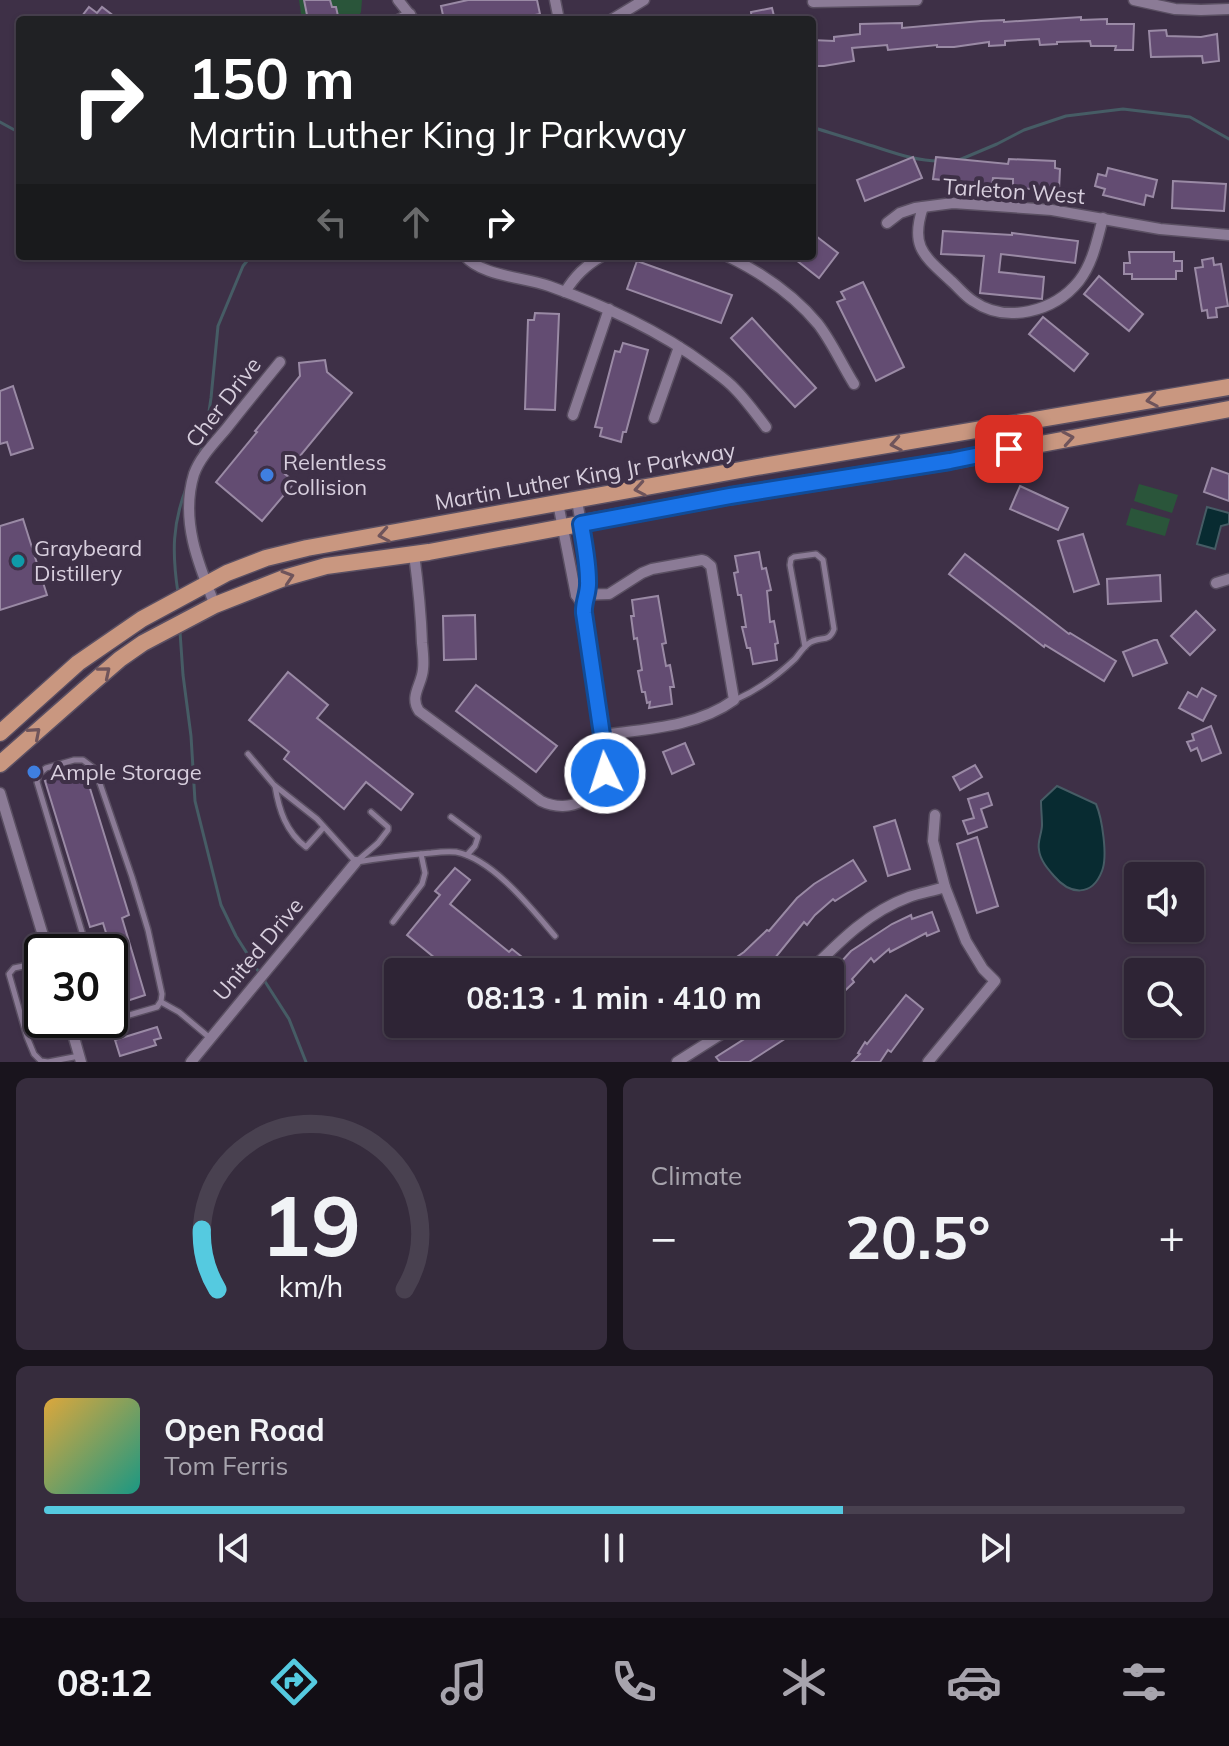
<!DOCTYPE html>
<html lang="en">
<head>
<meta charset="utf-8">
<style>
  :root { --surface:#2e2435; --page:#362c3d; --text:#f1f3f6; --muted:#a7a4ad; --line:#494150; --accent:#55cae0 }
  body { margin:0; font-family:Mulish,sans-serif; background:var(--page); color:var(--text); height:100vh; display:flex; flex-direction:column; font-size:30px; white-space:nowrap }
  * { box-sizing:border-box; margin:0 }
  p { font-size:26px; color:var(--muted) }
  .icon { flex:none; width:44px; height:44px; fill:none; stroke:currentColor; stroke-width:2; stroke-linecap:round; stroke-linejoin:round }
  .map { position:relative; height:1062px; overflow:hidden }
  .sheet { display:flex; flex-direction:column; gap:16px; padding:16px; background:#19141d; flex:1 }
  .sheet>* { flex:none }
  .banner { position:absolute; left:16px; top:16px; width:800px; height:244px; border-radius:8px; box-shadow:0 2px 6px #0004,0 0 0 2px var(--line); background:#202124; color:#fff; overflow:hidden }
  .controls { position:absolute; left:1124px; top:862px; display:grid; gap:16px }
  .controls a { display:grid; place-items:center; width:80px; height:80px; border-radius:8px; background:var(--surface); box-shadow:0 2px 6px #0004,0 0 0 2px var(--line); font-size:40px }
  .speed { position:absolute; left:24px; top:934px; display:flex; gap:16px; font-size:40px; font-weight:700; text-align:center }
  .speed>* { display:grid; place-content:center; width:104px; height:104px; border-radius:50%; background:var(--surface); box-shadow:0 2px 6px #0004,0 0 0 2px var(--line); line-height:1 }
  .speed .limit { border:4px solid #111; border-radius:12px; background:#fff; color:#111 }
  .pin { position:absolute; display:grid; place-items:center; width:68px; height:68px; color:#fff; margin:-34px; border-radius:16px; box-shadow:0 4px 12px #0006 }
  .me { position:absolute; width:88px; margin:-44px; rotate:356deg; stroke-linejoin:round; filter:drop-shadow(0 0 6px #0008) }
  .turn { display:flex; align-items:center; gap:28px; height:168px; padding:0 40px; font-size:36px }
  .turn .icon { width:104px; height:104px; stroke-width:2.5 }
  .turn b { display:block; font-size:56px; line-height:68px }
  .lanes { display:flex; align-items:center; height:76px; padding:0 40px; background:#0003; justify-content:center; gap:40px; direction:ltr }
  .lanes .off { opacity:.35 }
  .big { font-size:60px; font-weight:700; line-height:1.1 }
  .sheet .widget { flex:1; display:flex; flex-direction:column; justify-content:center; gap:12px; min-width:0; padding:0 28px; border-radius:12px; background:var(--page) }
  .sheet .dial { align-items:center; gap:0 }
  .dial svg { height:208px; overflow:visible; fill:none; stroke:var(--line); stroke-width:7; stroke-linecap:round; text-anchor:middle }
  .dial text { fill:var(--text); stroke:none }
  .song { display:flex; align-items:center; gap:24px }
  .cover { width:96px; height:96px; border-radius:12px; background:linear-gradient(135deg,hsl(40 70% 55%),hsl(170 70% 35%)) }
  .played { height:8px; border-radius:4px; background:linear-gradient(90deg,var(--accent) 70%,var(--line) 70%) }
  .keys { display:flex; justify-content:space-around; direction:ltr }
  .heat { display:flex; justify-content:space-between; align-items:center; font-size:44px; direction:ltr }
  .sheet .tiles { flex:1; display:grid; gap:16px; grid-template-columns:1fr 1fr }
  .widget:last-child { grid-column:span 2 }
  .trip { position:absolute; left:384px; top:958px; width:460px; height:80px; border-radius:8px; background:var(--surface); box-shadow:0 2px 6px #0004,0 0 0 2px var(--line); font-weight:700; line-height:80px; text-align:center }
  .tab-bar { display:flex; height:128px; justify-content:space-around; align-items:center; background:#120e15; color:var(--muted) }
  .tab-bar .icon { width:56px; height:56px }
  .tab-bar .selected { color:var(--accent) }
  .tab-bar b { font-size:36px; color:var(--text) }
  .map>svg:first-child { display:block }
</style>
</head>
<body>
<div class="map">
<svg width="1229" height="1062" viewBox="0 0 1229 1062">
  <rect width="100%" height="100%" fill="#3e3047"/>
  <g fill="#2a553a">
    <path d="M299 0H362L361 12 357 20H302Z"/>
    <path d="M1139 484 1178 495 1172 513 1134 501Z"/>
    <path d="M1131 508 1170 519 1165 536 1126 525Z"/>
  </g>
  <g fill="#082b31" stroke="#465c65" stroke-width="2">
    <path d="M1207 507 1229 513V524L1221 526 1215 549 1197 544Z"/>
    <path d="M1057 786 1096 804C1102 818 1108 856 1102 871 1092 897 1070 895 1054 876 1048 869 1040 860 1039 850 1037 842 1042 833 1042 825 1042 817 1041 809 1041 801Z"/>
  </g>
  <g fill="none" stroke-linecap="round" stroke-linejoin="round">
    <g stroke="#465c65" stroke-width="3">
      <path d="M0 122 20 133"/>
      <path d="M812 127C830 133 848 138 866 144 890 151 913 161 939 161"/>
      <path d="M959 160 997 144 1024 130 1066 116 1123 109 1190 117 1229 139"/>
      <path d="M200 454 207 425 211 398 218 326 243 266 251 256"/>
      <path d="M178 593C172 553 172 524 187 486"/>
      <path d="M180 632 183 675 191 736 195 801 221 905 236 936 260 974"/>
      <path d="M264 980 289 1019 306 1062"/>
    </g>
  </g>
  <g fill="#634c72" stroke="#9a8aa5" stroke-width="2">
    <path d="M304 0H330L332 7H336L338 16 308 20Z"/>
    <path d="M468 0H537L540 14 511 20H444L441 6Z"/>
    <path d="M89 7 97 13 102 7 119 20H79Z"/>
    <path d="M772 8 775 20H752L751 12Z"/>
    <path d="M1081 17V20L1107 19V24H1134L1133 50H1115L1116 46H1091L1090 41 1057 42V44L1040 45 1039 39 1005 41V45L989 46V42L954 47H937V45L888 50 887 45 852 48 854 61 824 66H812V40L834 41V37L860 34V24L902 23V28L981 21 1004 20V22Z"/>
    <path d="M1166 30 1167 36 1201 37 1217 34 1219 61 1203 63 1202 56 1151 57 1149 31Z"/>
    <path d="M913 157 922 178 865 201 857 180Z"/>
    <path d="M936 157 1008 164 1009 159 1055 161V168L1060 169 1059 190 1013 188V179L993 178 992 185 933 179Z"/>
    <path d="M1108 168 1157 180 1153 197 1146 195 1144 205 1103 195 1105 189 1095 186 1098 174 1106 176Z"/>
    <path d="M1173 181 1226 184 1224 211 1172 208Z"/>
    <path d="M943 231 1012 235V233L1078 241 1075 263 1001 254 999 272 1044 277 1042 299 980 293 984 256 941 254Z"/>
    <path d="M812 233 838 253 819 278 791 256H812Z"/>
    <path d="M1129 252H1174V261H1182V271H1176V279H1132V274H1124V263H1130Z"/>
    <path d="M1213 258 1214 265 1221 264 1228 306 1216 308 1217 317 1208 318 1207 310 1202 311 1195 268 1203 267 1202 260Z"/>
    <path d="M637 261 732 295 721 323 627 289Z"/>
    <path d="M1099 276 1143 314 1129 331 1084 294Z"/>
    <path d="M863 282 904 367 876 381 837 302 845 299 841 292Z"/>
    <path d="M535 313 559 314 555 410 525 409 528 320H534Z"/>
    <path d="M1043 317 1088 354 1074 371 1029 334Z"/>
    <path d="M752 318 816 388 795 407 731 338Z"/>
    <path d="M623 343 648 350 626 432H623L621 442 600 436 602 428 595 427 615 351 620 352Z"/>
    <path d="M325 360 327 372 352 393 285 474 295 482 262 521 216 482 257 432 255 431 300 376 299 363Z"/>
    <path d="M13 386 33 448 11 455 7 442 0 444V391Z"/>
    <path d="M1212 468 1229 474V501L1204 492Z"/>
    <path d="M1020 486 1068 508 1058 530 1010 509Z"/>
    <path d="M23 519 47 595 0 610V526Z"/>
    <path d="M1083 534 1099 584 1074 592 1058 541Z"/>
    <path d="M759 552 762 569 766 568 771 590 767 591 770 622 774 621 778 643 775 644 777 660 753 664 750 648H747L742 627H746L741 595H738L734 573 738 572 735 556Z"/>
    <path d="M965 554 1069 634 1070 633 1116 661 1104 681 1045 645 1044 647 949 574Z"/>
    <path d="M1160 575 1161 601 1108 604 1107 579Z"/>
    <path d="M658 596 666 643 662 644 666 666 670 665 674 687H670L672 704 649 708 650 702 647 703 645 692H642L638 671 642 670 637 638 634 639 631 616H634L632 600Z"/>
    <path d="M1196 611 1215 630 1190 655 1171 636Z"/>
    <path d="M475 615 476 659 444 660 443 616Z"/>
    <path d="M1154 640H1157L1167 663 1133 676 1123 652Z"/>
    <path d="M288 672 328 705 317 718 413 794 401 810 366 782 344 809 284 759 289 752 249 720Z"/>
    <path d="M476 685 557 746 536 772 456 711Z"/>
    <path d="M1202 688 1216 696 1203 721 1179 708 1188 692 1197 697Z"/>
    <path d="M1211 726 1221 753 1202 761 1197 748 1191 751 1187 742 1194 740 1192 734Z"/>
    <path d="M685 743 694 764 672 774 663 752Z"/>
    <path d="M975 765 982 777 960 790 953 777Z"/>
    <path d="M84 769 129 915 122 918 145 995 127 1001 103 923 90 927 45 781Z"/>
    <path d="M988 793 992 805 981 809 987 827 968 834 963 821 974 818 968 799Z"/>
    <path d="M895 820 910 869 888 876 874 827Z"/>
    <path d="M977 837 998 906 977 913 957 844Z"/>
    <path d="M853 860 866 881 835 901 833 899 815 915 807 925 804 922 775 958 756 972H715L744 952 767 930 769 931 797 898 814 884Z"/>
    <path d="M455 868 470 880 450 904 509 952 512 949 541 972H452L407 935 440 895 435 891Z"/>
    <path d="M932 912 939 931 927 936 926 933 890 952 889 949 874 962 871 958 852 979 854 982 830 1005V974L851 951 892 924 911 915 912 919Z"/>
    <path d="M906 995 923 1009 891 1052 888 1050 880 1062H852L860 1054 858 1053 865 1042 867 1044Z"/>
    <path d="M768 1024H808L749 1062H720L716 1057Z"/>
    <path d="M157 1027 161 1038 154 1040 156 1045 120 1056 115 1040Z"/>
  </g>
  <g fill="none" stroke-linecap="round" stroke-linejoin="round">
    <defs>
      <g id="lane">
        <path d="M735 700C758 690 777 676 795 659 799 654 803 648 808 644 819 635 829 644 834 629L823 560 816 554 794 557 791 559 790 565 805 647"/>
        <path d="M248 754 274 785 317 819 355 861"/>
        <path d="M275 786C279 810 286 832 306 847L324 827"/>
        <path d="M451 817 478 837 475 846 467 855"/>
        <path d="M356 862 378 843 388 830V827L371 812"/>
        <path d="M357 862C381 858 406 855 431 853 439 852 448 851 456 852 493 859 532 909 555 936"/>
        <path d="M393 922 422 884 425 873 421 854"/>
        <path d="M75 952 87 948"/>
        <path d="M88 952 37 782 39 774 46 768 74 760H83L95 769 132 877 148 930 162 994 161 1001 157 1007 119 1018 110 1014"/>
        <path d="M42 962 14 968 9 974 27 1037 34 1054 41 1061 48 1062 79 1056"/>
        <path d="M161 1002 179 1012 210 1038"/>
      </g>
      <g id="street">
        <path d="M398 0 414 20"/>
        <path d="M555 0 559 20"/>
        <path d="M1134 0 1175 9 1201 10 1229 9"/>
        <path d="M813 2 917 0"/>
        <path d="M398 20 410 14"/>
        <path d="M611 20 644 0"/>
        <path d="M923 207C910 246 923 255 950 280 958 287 965 296 973 301 1006 324 1054 312 1079 281 1093 263 1097 240 1103 218"/>
        <path d="M887 223 900 213 915 208 953 203 1052 210 1160 229 1229 235"/>
        <path d="M465 256C481 276 524 277 549 286 605 306 659 330 707 366 716 373 727 380 735 389 746 400 756 414 766 427"/>
        <path d="M727 256C762 273 793 294 818 324 832 342 842 365 854 384"/>
        <path d="M565 292C575 276 585 266 602 256"/>
        <path d="M573 415 609 309"/>
        <path d="M654 418 679 347"/>
        <path d="M558 503 576 595 580 601"/>
        <path d="M414 554C418 584 421 613 422 643 423 652 424 661 423 669 422 685 409 696 419 711L541 801C570 815 603 798 606 765L584 613C583 602 588 593 588 582 588 555 581 527 577 500"/>
        <path d="M1216 583 1229 579"/>
        <path d="M576 595 609 594 642 573 652 569 702 560 705 561 711 566 734 700C697 727 646 729 602 735"/>
        <path d="M215 605C198 564 180 519 194 474 200 457 215 442 226 429 244 406 262 384 280 362"/>
        <path d="M0 793 48 952"/>
        <path d="M809 972C839 942 868 912 909 897 920 893 933 891 945 887"/>
        <path d="M69 1020 81 1062"/>
        <path d="M191 1062 356 862"/>
        <path d="M677 1062 737 1024"/>
        <path d="M928 1062 995 981 983 969 966 941 945 887 933 841 935 815"/>
      </g>
      <g id="primary">
        <path d="M0 733 78 663 142 619 227 573 266 558 307 548 757 467 1229 387"/>
        <path d="M0 764 84 690 120 659 143 643 215 605 284 578 326 566 429 552 730 496 950 461 1229 409"/>
      </g>
    </defs>
    <use href="#lane" stroke="#5a4f62" stroke-width="8"/>
    <use href="#street" stroke="#5a4f62" stroke-width="13"/>
    <use href="#primary" stroke="#5a4f62" stroke-width="19"/>
    <use href="#lane" stroke="#8b7b96" stroke-width="5"/>
    <use href="#street" stroke="#8b7b96" stroke-width="10"/>
    <use href="#primary" stroke="#c99780" stroke-width="16"/>
  </g>
  <defs><path id="oneway-chevron" d="M-2-3.5L2.5 0L-2 3.5" fill="none" stroke-width="1.6" stroke-linecap="round" stroke-linejoin="round" transform="scale(2)"/></defs>
  <g stroke="#6f545b">
    <use href="#oneway-chevron" transform="translate(1152 400) rotate(170)"/>
    <use href="#oneway-chevron" transform="translate(1068 438) rotate(-10)"/>
    <use href="#oneway-chevron" transform="translate(896 444) rotate(170)"/>
    <use href="#oneway-chevron" transform="translate(640 489) rotate(170)"/>
    <use href="#oneway-chevron" transform="translate(384 535) rotate(170)"/>
    <use href="#oneway-chevron" transform="translate(288 577) rotate(-18)"/>
    <use href="#oneway-chevron" transform="translate(105 672) rotate(-40)"/>
    <use href="#oneway-chevron" transform="translate(35 733) rotate(-41)"/>
  </g>
  <g fill="none" stroke-linecap="round" stroke-linejoin="round">
    <defs>
      <path id="route" d="M605 773 602 735 584 613C583 602 589 593 588 581 588 562 584 543 581 524L730 496 950 461 1009 449"/>
    </defs>
    <use href="#route" stroke="#114b97" stroke-width="20"/>
    <use href="#route" stroke="#1a73e8" stroke-width="14"/>
  </g>
  <g fill="#3f7fe0" stroke="#3e3047" stroke-width="3">
    <circle cx="267" cy="475" r="8"/>
    <circle cx="34" cy="772" r="8"/>
  </g>
  <circle fill="#0f9aa8" stroke="#3e3047" stroke-width="3" cx="18" cy="561" r="8"/>
  <g text-anchor="middle" dominant-baseline="central" stroke-width="8" stroke-linejoin="round" paint-order="stroke">
    <g font-size="22" fill="#d7cedd" stroke="#3e3047">
      <text transform="translate(1014 191) rotate(4)">Tarleton West</text>
      <text transform="translate(223 402) rotate(-52)">Cher Drive</text>
      <text transform="translate(585 476) rotate(-10)">Martin Luther King Jr Parkway</text>
      <text transform="translate(258 949) rotate(-50)">United Drive</text>
    </g>
    <g font-size="22" fill="#d7cedd" stroke="#3e3047" text-anchor="start">
      <text x="283" y="462">Relentless<tspan x="283" dy="25">Collision</tspan></text>
      <text x="34" y="548">Graybeard<tspan x="34" dy="25">Distillery</tspan></text>
      <text x="50" y="772">Ample Storage</text>
    </g>
  </g>
</svg>
<div class="controls">
<a><svg class="icon" aria-label="sound" viewBox="0 0 24 24"><path d="M4 9h4l5-4v14l-5-4H4zM17 9q2 3 0 6"/></svg></a>
<a><svg class="icon" aria-label="search" viewBox="0 0 24 24"><circle cx="10" cy="10" r="6"/><path d="M15 15l6 6"/></svg></a>
</div>
<div class="speed"><div class="limit">30</div></div>
<div class="pin" style="left:1009px;top:449px;background:#d93025"><svg class="icon" aria-label="arrive" viewBox="0 0 24 24"><path d="M6 21V4h12l-3 4 3 4H6"/></svg></div>
<svg class="me" style="left:605px;top:773px" viewBox="-20 -20 40 40"><circle r="17" fill="#1a73e8" stroke="#fff" stroke-width="3"/><path d="M0-11L8 9 0 5-8 9z" fill="#fff"/></svg>
<div class="trip">08:13 · 1 min · 410 m</div>
<div class="banner">
<div class="turn"><svg class="icon" aria-label="right" viewBox="0 0 24 24"><path d="M7 20v-9h11M14 6l5 5-5 5"/></svg><div><b>150 m</b>Martin Luther King Jr Parkway</div></div>
<div class="lanes"><svg class="icon off" aria-label="left" viewBox="0 0 24 24"><path d="M17 20v-9H6M10 6l-5 5 5 5"/></svg><svg class="icon off" aria-label="ahead" viewBox="0 0 24 24"><path d="M12 20V5M6 11l6-6 6 6"/></svg><svg class="icon" aria-label="right" viewBox="0 0 24 24"><path d="M7 20v-9h11M14 6l5 5-5 5"/></svg></div>
</div>
</div>
<section class="sheet">
<div class="tiles">
<div class="widget dial"><svg viewBox="0 0 100 80">
<path d="M14 69A42 42 0 1 1 86 69"/>
<path d="M14 69A42 42 0 0 1 8 46" stroke="#55cae0"/>
<text x="50" y="56" font-size="32" font-weight="700">19</text>
<text x="50" y="72" font-size="11">km/h</text>
</svg></div>
<div class="widget"><p>Climate</p>
<div class="heat"><a>−</a><b class="big">20.5°</b><a>+</a></div>
</div>
<div class="widget">
<div class="song"><i class="cover"></i><div><b>Open Road</b><p>Tom Ferris</p></div></div>
<div class="played"></div>
<div class="keys"><svg class="icon" aria-label="previous" viewBox="0 0 24 24"><path d="M18 5L8 12l10 7zM5 5v14"/></svg><svg class="icon" aria-label="pause" viewBox="0 0 24 24"><path d="M8 5v14M16 5v14"/></svg><svg class="icon" aria-label="next" viewBox="0 0 24 24"><path d="M6 5l10 7-10 7zM19 5v14"/></svg></div>
</div>
</div>
</section>
<nav class="tab-bar">
<b>08:12</b>
<svg class="icon selected" aria-label="directions" viewBox="0 0 24 24"><path d="M12 3l9 9-9 9-9-9zM9 14v-3h6M13 9l2 2-2 2"/></svg>
<svg class="icon" aria-label="music" viewBox="0 0 24 24"><path d="M9 18V5l10-2v13"/><circle cx="6" cy="18" r="3"/><circle cx="16" cy="16" r="3"/></svg>
<svg class="icon" aria-label="phone" viewBox="0 0 24 24"><path d="M5 4h4l2 5-3 2q2 4 5 5l2-3 5 2v4C11 20 4 13 5 4z"/></svg>
<svg class="icon" aria-label="climate" viewBox="0 0 24 24"><path d="M12 3v18M4 7l16 10M4 17L20 7"/></svg>
<svg class="icon" aria-label="car" viewBox="0 0 24 24"><path d="M5 17H2v-5l4-1 3-4h7l3 4 3 1v5h-3M9 17h6M6 11h13"/><circle cx="7" cy="17" r="2"/><circle cx="17" cy="17" r="2"/></svg>
<svg class="icon" aria-label="filters" viewBox="0 0 24 24"><path d="M4 7h16M4 17h16"/><circle cx="9" cy="7" r="2"/><circle cx="15" cy="17" r="2"/></svg>
</nav>
</body>
</html>
